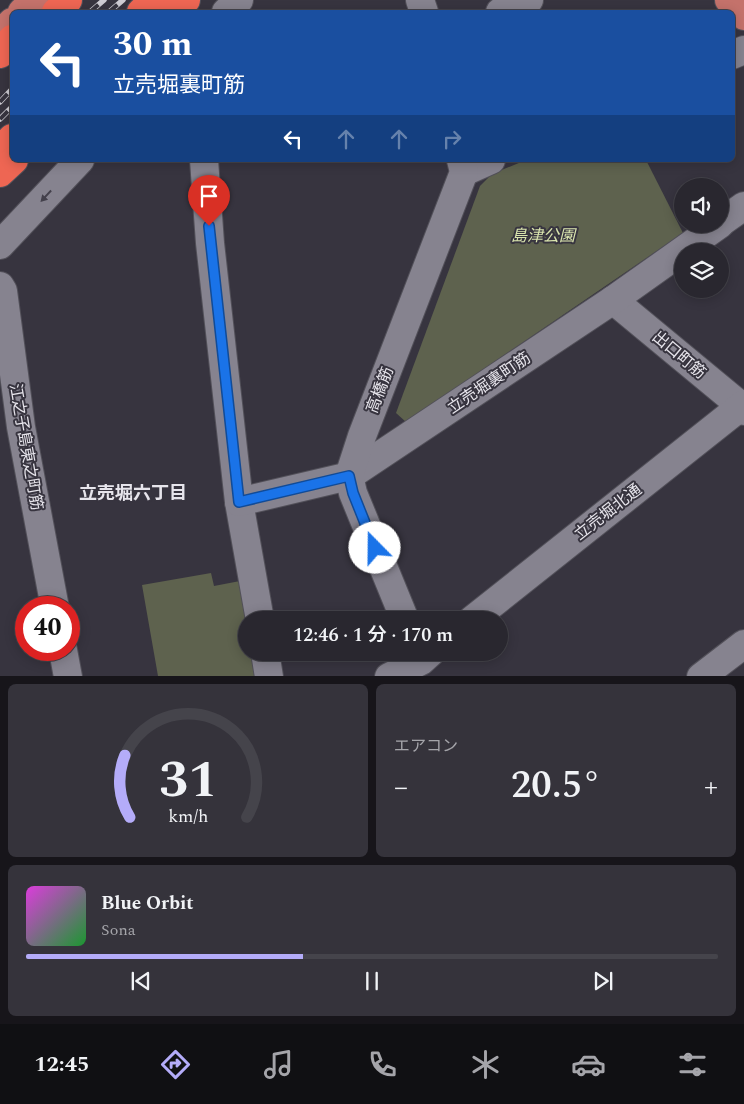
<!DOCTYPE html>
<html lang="ja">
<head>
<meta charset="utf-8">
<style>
  :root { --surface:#29272f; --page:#35333b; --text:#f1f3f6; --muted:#a5a5aa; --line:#45444b; --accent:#b4acf9 }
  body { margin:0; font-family:Spectral,"Noto Sans JP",serif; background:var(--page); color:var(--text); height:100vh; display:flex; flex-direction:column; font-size:19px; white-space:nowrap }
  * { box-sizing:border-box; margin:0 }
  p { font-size:16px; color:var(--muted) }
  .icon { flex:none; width:28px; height:28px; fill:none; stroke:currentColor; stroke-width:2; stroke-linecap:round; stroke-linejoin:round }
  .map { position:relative; height:676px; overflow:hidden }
  .drawer { display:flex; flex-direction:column; gap:8px; padding:8px; background:#17151a; flex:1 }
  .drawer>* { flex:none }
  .guide { position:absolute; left:10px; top:10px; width:725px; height:152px; border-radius:8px; box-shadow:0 2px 12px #0003,0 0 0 1px var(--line); background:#1a4fa0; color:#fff; overflow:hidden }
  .fabs { position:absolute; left:674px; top:178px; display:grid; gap:10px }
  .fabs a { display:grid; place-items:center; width:55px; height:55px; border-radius:50%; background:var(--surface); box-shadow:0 2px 12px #0003,0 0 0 1px var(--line); font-size:25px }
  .speed { position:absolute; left:15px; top:596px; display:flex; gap:10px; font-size:25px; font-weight:700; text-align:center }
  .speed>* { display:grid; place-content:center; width:65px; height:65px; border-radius:50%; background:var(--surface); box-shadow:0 2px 12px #0003,0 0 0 1px var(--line); line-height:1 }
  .speed .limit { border:8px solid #d22; background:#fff; color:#111 }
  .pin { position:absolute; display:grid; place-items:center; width:42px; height:42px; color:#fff; margin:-51px -21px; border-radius:50% 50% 50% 0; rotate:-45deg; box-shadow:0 0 5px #0007 }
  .pin .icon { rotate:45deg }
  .me { position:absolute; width:55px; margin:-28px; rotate:338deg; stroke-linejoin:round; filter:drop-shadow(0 0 4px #0008) }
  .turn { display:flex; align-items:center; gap:18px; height:105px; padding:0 20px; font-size:22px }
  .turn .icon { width:65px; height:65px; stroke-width:2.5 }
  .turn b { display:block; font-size:35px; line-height:42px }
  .lanes { display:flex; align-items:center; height:48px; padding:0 20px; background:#0003; justify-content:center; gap:25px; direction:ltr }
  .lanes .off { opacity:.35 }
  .big { font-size:38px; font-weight:600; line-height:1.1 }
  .drawer .card { flex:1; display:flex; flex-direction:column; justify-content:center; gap:8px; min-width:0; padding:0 18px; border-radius:8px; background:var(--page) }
  .drawer .dial { align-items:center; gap:0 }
  .dial svg { height:130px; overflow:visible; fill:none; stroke:var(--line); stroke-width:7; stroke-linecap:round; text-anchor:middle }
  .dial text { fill:var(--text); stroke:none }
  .song { display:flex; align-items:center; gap:15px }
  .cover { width:60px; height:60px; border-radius:8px; background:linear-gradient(135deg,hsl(300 70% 55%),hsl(130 70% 35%)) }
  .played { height:5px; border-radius:2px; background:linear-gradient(90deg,var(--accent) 40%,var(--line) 40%) }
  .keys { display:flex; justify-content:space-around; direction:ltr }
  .heat { display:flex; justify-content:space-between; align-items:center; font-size:28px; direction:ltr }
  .drawer .tiles { flex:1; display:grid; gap:8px; grid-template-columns:1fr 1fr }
  .card:last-child { grid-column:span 2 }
  .trip { position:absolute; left:238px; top:611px; width:270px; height:50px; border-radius:25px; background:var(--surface); box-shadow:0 2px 12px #0003,0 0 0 1px var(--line); font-weight:600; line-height:50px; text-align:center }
  .tabs { display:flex; height:80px; justify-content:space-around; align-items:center; background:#101013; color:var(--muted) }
  .tabs .icon { width:35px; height:35px }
  .tabs .on { color:var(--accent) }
  .tabs b { font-size:22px; color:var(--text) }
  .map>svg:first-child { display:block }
</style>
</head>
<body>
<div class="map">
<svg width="744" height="677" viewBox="0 0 744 677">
  <rect width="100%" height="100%" fill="#37343f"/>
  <g fill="#5e624e">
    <path d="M526 160H646L683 233 406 422 396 413 480 186 492 174Z"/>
    <path d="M211 573 214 586 240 581 246 620V652L253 653 257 676H158L142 585Z"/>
  </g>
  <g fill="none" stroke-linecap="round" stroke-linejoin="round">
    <defs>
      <g id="minor">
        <path d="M420 0 424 12"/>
        <path d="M226 12 239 0"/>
        <path d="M500 12 529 0"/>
        <path d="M732 55 744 50"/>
        <path d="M204 160 210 243 239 502 260 620"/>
        <path d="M464 172 491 160"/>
        <path d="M720 223 744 206"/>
        <path d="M0 245 80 160"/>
        <path d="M0 286 3 291 21 427 55 608"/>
        <path d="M613 300 741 406 744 411"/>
        <path d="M239 502 349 476 613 300 720 224"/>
        <path d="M405 620 353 493 349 476 362 436 464 172 461 160"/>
        <path d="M472 620 744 404"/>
        <path d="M63 650 68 677"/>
        <path d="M265 652 269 677"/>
        <path d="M389 677 421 661 431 652"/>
        <path d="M701 677 744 644"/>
      </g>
      <g id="major">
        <path d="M729 0 744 16"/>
        <path d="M22 12 34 0"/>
        <path d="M0 34 12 22"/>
      </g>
      <g id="highway">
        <path d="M56 12 68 0"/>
        <path d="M141 12 154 0"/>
        <path d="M173 12 186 0"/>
        <path d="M0 54 12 39"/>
        <path d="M0 150 12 138"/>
        <path d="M0 173 14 160"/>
      </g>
    </defs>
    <use href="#minor" stroke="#525059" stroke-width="30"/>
    <use href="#major" stroke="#525059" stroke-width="30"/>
    <use href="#highway" stroke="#525059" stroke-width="30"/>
    <use href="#minor" stroke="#86838f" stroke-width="28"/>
    <use href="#major" stroke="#c4726b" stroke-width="28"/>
    <use href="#highway" stroke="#ee6653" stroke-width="28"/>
    <defs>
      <g id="rail">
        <path d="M90 12 104 0"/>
        <path d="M109 12 123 0"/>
        <path d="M0 102 12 89"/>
        <path d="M0 119 12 107"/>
      </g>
    </defs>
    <use href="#rail" stroke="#ceccd3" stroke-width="5.5"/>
    <use href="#rail" stroke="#37343f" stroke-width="4" stroke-dasharray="11" stroke-linecap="butt"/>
  </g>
  <defs><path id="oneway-solid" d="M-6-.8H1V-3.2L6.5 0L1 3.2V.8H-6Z" transform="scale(1.25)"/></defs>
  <use fill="#43404b" href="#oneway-solid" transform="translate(46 196) rotate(133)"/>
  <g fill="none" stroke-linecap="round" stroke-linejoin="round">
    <defs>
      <path id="route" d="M209 226 239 502 349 476 353 493 375 548"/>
    </defs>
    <use href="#route" stroke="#114b97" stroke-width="12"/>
    <use href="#route" stroke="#1a73e8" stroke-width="9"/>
  </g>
  <g text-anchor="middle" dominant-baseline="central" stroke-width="4" stroke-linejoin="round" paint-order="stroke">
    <g font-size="16" font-style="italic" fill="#dae5ae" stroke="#37343f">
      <text x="543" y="236">島津公園</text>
    </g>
    <g font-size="16" fill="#e7e5ec" stroke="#37343f">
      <text transform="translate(679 355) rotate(40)">出口町筋</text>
      <text transform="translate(489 383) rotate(-34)">立売堀裏町筋</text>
      <text transform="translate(380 390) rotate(-69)">高橋筋</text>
      <text transform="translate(26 447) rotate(80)">江之子島東之町筋</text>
      <text transform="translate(608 512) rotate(-38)">立売堀北通</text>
    </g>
    <g font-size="18" font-weight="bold" fill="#e7e5ec" stroke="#37343f">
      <text x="133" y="493">立売堀六丁目</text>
    </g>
  </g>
</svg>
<div class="fabs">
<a><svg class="icon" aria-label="sound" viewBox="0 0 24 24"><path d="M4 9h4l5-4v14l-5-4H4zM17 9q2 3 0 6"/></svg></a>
<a><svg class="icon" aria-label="layers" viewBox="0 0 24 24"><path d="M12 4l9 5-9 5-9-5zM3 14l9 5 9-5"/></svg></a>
</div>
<div class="speed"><div class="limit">40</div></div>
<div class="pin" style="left:209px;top:226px;background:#d93025"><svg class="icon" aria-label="arrive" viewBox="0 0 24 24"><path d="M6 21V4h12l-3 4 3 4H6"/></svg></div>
<svg class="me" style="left:375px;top:548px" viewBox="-20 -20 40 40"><circle r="19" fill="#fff"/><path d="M0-13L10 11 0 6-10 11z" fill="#1a73e8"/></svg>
<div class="trip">12:46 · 1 分 · 170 m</div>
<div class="guide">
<div class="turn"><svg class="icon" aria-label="left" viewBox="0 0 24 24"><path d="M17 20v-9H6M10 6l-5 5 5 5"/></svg><div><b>30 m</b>立売堀裏町筋</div></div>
<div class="lanes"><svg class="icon" aria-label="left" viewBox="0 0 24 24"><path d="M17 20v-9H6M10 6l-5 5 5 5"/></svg><svg class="icon off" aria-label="ahead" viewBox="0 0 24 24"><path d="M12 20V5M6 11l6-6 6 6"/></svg><svg class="icon off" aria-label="ahead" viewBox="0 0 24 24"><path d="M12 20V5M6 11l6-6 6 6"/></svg><svg class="icon off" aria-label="right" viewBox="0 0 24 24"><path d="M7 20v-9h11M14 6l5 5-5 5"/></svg></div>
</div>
</div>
<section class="drawer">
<div class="tiles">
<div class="card dial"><svg viewBox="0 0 100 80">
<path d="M14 69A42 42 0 1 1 86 69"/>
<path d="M14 69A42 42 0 0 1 11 31" stroke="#b4acf9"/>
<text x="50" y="56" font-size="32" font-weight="700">31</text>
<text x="50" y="72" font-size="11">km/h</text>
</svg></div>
<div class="card"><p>エアコン</p>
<div class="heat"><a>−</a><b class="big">20.5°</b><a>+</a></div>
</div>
<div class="card">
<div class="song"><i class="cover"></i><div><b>Blue Orbit</b><p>Sona</p></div></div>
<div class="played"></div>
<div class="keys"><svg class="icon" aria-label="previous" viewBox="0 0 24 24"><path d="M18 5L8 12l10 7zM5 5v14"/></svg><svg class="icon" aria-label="pause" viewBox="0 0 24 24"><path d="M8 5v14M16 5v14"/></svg><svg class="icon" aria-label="next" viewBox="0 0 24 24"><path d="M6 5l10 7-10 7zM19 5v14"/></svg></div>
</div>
</div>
</section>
<nav class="tabs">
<b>12:45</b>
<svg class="icon on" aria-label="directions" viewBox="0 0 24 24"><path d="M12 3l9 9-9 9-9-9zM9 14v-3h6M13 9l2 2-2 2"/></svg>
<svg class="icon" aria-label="music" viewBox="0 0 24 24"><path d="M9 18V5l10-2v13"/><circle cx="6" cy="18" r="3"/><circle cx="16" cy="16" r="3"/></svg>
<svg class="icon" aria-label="phone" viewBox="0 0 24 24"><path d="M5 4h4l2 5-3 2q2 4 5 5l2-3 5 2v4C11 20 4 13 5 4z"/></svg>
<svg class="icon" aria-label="climate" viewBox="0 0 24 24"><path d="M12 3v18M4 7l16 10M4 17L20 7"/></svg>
<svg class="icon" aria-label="car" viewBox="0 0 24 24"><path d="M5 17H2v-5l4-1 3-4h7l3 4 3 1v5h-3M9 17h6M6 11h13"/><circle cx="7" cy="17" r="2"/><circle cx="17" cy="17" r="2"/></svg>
<svg class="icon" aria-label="filters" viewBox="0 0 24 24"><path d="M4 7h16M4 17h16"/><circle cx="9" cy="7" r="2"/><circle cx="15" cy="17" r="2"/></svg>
</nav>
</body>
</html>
